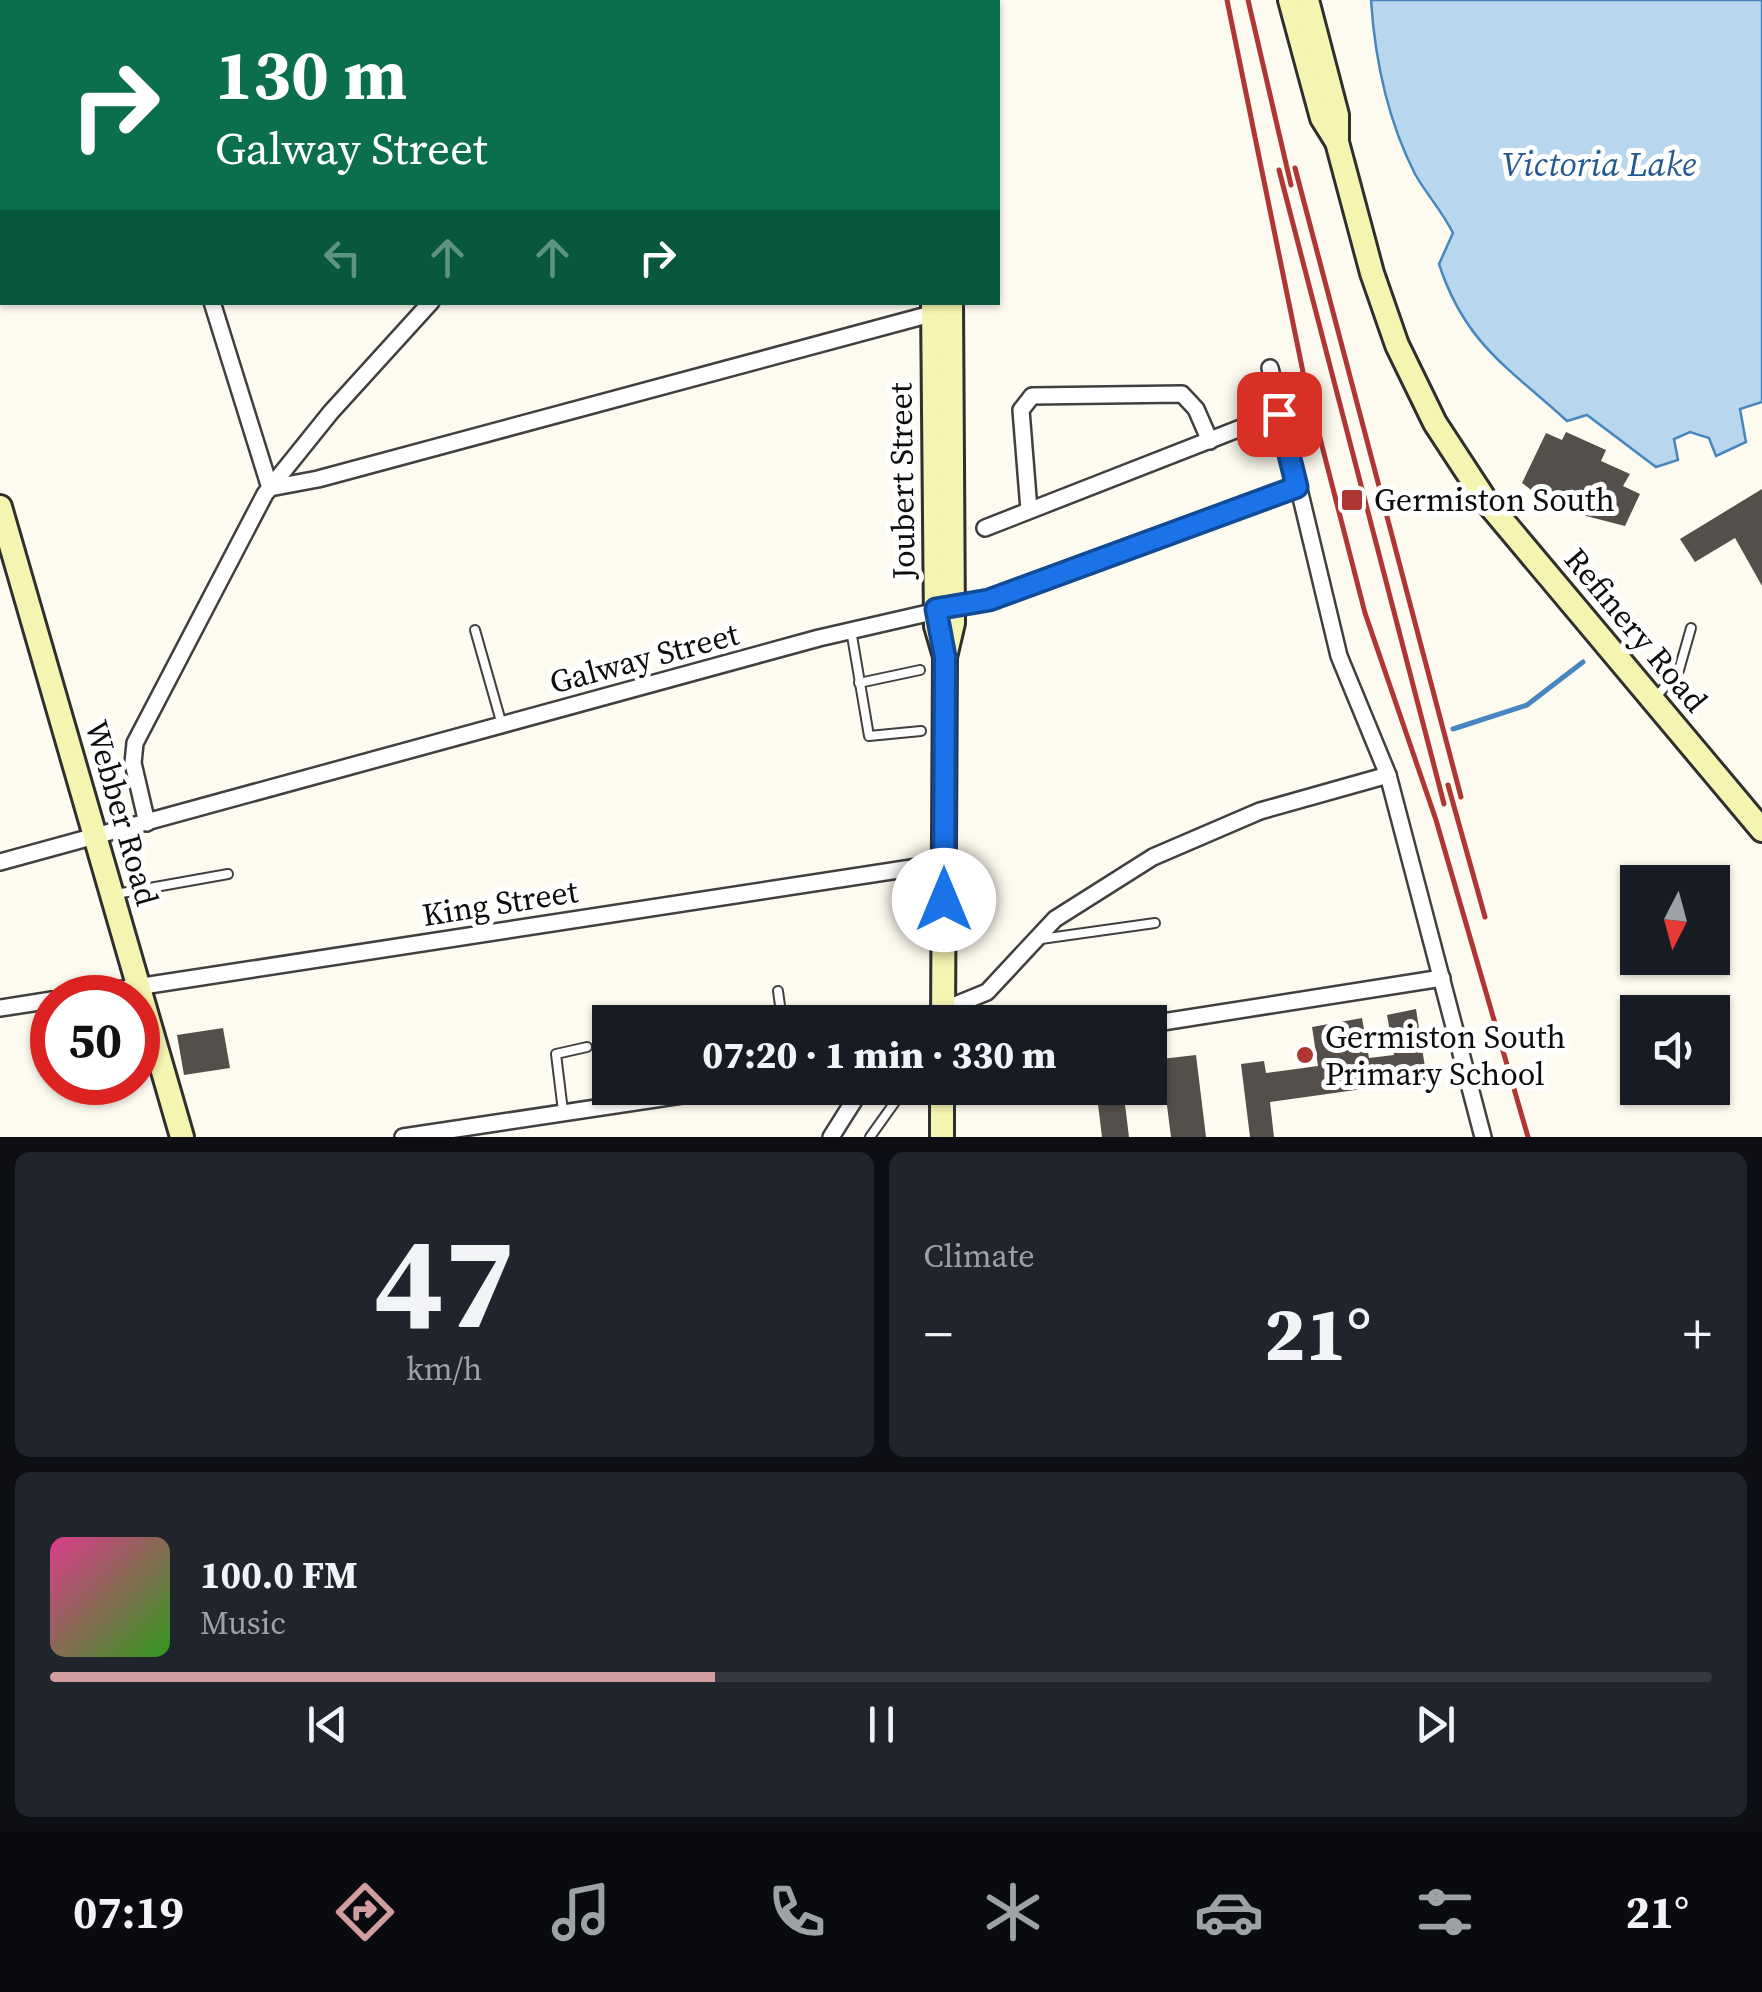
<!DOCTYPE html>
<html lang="en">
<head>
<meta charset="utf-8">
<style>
  :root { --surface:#171b24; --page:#20242c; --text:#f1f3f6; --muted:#9ea1a6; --line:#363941; --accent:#d39e9f }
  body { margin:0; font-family:"Source Serif 4",serif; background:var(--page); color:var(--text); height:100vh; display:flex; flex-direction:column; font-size:38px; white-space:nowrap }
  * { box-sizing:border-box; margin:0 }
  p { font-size:32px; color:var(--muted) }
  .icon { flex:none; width:55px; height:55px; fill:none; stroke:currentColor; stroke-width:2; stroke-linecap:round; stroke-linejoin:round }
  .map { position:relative; height:1137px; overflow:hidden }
  .side { display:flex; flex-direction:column; gap:15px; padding:15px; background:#0d0f14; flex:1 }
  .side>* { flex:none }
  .hud { position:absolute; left:0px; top:0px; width:1000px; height:305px; box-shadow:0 2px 8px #0004; background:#0b6e4f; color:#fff; overflow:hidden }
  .needle { width:65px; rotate:186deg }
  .controls { position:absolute; left:1620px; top:865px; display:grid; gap:20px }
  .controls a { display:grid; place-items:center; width:110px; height:110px; border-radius:0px; background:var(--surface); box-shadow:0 2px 8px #0004; font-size:50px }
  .speed { position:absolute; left:30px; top:975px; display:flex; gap:20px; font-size:50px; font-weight:700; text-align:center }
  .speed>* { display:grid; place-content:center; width:130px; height:130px; border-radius:50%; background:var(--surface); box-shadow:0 2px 8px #0004; line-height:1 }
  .speed .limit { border:15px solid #d22; background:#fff; color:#111 }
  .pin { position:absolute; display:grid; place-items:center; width:85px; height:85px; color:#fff; margin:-42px; border-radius:20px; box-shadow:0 5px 15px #0006 }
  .me { position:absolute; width:110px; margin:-55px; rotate:0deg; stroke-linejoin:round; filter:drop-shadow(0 0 8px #0008) }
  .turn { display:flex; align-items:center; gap:35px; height:210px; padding:0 50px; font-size:45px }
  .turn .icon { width:130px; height:130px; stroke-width:2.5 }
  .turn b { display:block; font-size:70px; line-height:85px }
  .lanes { display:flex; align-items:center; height:95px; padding:0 50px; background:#0003; justify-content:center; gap:50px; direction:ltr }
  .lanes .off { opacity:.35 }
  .big { font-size:75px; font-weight:800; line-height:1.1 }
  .side .tile { flex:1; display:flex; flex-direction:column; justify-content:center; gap:15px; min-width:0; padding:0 35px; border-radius:15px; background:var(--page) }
  .side .dial { align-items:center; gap:0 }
  .dial b { font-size:130px; line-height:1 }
  .song { display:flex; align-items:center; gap:30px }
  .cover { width:120px; height:120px; border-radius:15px; background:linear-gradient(135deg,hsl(330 70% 55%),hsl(110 70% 35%)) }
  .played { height:10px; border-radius:5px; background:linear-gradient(90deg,var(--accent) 40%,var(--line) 40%) }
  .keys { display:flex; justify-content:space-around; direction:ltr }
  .heat { display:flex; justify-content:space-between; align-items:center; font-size:55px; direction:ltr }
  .side .tiles { flex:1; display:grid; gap:15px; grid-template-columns:1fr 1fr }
  .tile:last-child { grid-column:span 2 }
  .trip { position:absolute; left:592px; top:1005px; width:575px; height:100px; border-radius:0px; background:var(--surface); box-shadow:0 2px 8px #0004; font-weight:800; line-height:100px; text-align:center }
  .tab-bar { display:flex; height:160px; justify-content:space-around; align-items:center; background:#090b0e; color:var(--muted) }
  .tab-bar .icon { width:70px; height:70px }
  .tab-bar .current { color:var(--accent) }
  .tab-bar b { font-size:45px; color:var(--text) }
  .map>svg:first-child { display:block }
</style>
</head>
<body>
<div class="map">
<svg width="1762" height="1137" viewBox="0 0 1762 1137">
  <rect width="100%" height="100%" fill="#fdfbef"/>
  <path fill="#b8d7ef" stroke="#4786be" stroke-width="2.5" d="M1371 0H1762V402L1740 409 1746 442 1716 456 1709 438 1690 432 1674 439 1678 460 1656 467 1587 415 1567 421C1509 368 1465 344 1439 264L1453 233C1442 211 1427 195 1415 174 1387 119 1375 61 1371 0Z"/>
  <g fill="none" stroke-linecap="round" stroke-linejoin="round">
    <path stroke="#4786be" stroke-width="5" d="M1453 729 1527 705 1583 662"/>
  </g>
  <g fill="#544f4a">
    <path d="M1566 432 1606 450 1601 461 1630 474 1623 486 1640 494 1625 526 1555 508 1522 483 1546 433 1562 440Z"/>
    <path d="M1762 489V586L1735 538 1695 562 1680 539Z"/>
    <path d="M1416 1009 1427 1080 1270 1102 1274 1137H1250L1241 1064 1264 1061 1266 1073 1318 1066 1312 1027 1362 1018 1369 1058 1394 1055 1387 1015Z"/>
    <path d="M223 1028 230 1068 184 1075 177 1035Z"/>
    <path d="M1196 1055 1206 1137H1171L1161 1059Z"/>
    <path d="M1000 1088H1072L1073 1094 1002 1105Z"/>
    <path d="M1096 1088H1123L1129 1137H1102Z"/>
  </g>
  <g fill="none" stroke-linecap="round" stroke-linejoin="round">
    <defs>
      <g id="lane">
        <path d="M532 2V0"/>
        <path d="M475 630 502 725"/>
        <path d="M851 630 869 736 921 731"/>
        <path d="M859 683 920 670"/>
        <path d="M1656 697 1679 670 1691 628"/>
        <path d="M116 894 228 874"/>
        <path d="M1041 939 1155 923"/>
        <path d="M759 1022 781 1013 778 991"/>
        <path d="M563 1111 556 1054 587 1047"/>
        <path d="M870 1137 905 1088"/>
      </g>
      <g id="street">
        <path d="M212 302 270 488 318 479 942 311"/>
        <path d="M1270 368 1339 656 1388 775 1483 1137"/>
        <path d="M1029 510 1021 410 1032 396 1182 394 1196 409 1210 441"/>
        <path d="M985 528 1279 413"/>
        <path d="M147 823 133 763 135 743 265 494 331 412 431 302"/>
        <path d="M0 862 819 638 989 599 1297 487"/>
        <path d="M65 998 944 863"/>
        <path d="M0 1008 52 1000"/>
        <path d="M943 1010 987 992 1055 919 1153 857 1260 811 1388 775"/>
        <path d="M1150 1024 1442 978"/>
        <path d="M403 1137 729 1088"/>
        <path d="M831 1137 862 1088"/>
      </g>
      <g id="secondary">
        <path d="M15 0 23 2"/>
        <path d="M920 0 922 2"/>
        <path d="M1290 0 1322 118 1337 142"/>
        <path d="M1307 0 1337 115V142L1372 273 1397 345 1435 423 1486 501 1762 830"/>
        <path d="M786 2 791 0"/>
        <path d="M953 2V0"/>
        <path d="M933 302 936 626 944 653"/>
        <path d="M0 507 182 1137"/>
        <path d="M943 1022 945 657 953 623 951 302"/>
        <path d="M942 1137V1088"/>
      </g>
    </defs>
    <use href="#lane" stroke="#404040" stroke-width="12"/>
    <use href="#street" stroke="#404040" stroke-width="20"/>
    <use href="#secondary" stroke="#2f2f2f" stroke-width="28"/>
    <use href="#lane" stroke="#fff" stroke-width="8"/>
    <use href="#street" stroke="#fff" stroke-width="15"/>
    <use href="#secondary" stroke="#f6f4b1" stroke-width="22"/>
    <g stroke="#ae3734" stroke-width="5">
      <path d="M1227 0 1303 372 1365 613 1436 820 1528 1137"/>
      <path d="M1248 0 1291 185"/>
      <path d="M1295 168 1461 797"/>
      <path d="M1279 170 1444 804"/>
      <path d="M1448 785 1485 917"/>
    </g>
  </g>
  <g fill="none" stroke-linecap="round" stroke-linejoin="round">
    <defs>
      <path id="route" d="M944 900 945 657 936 609 989 600 1297 487 1279 414"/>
    </defs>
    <use href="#route" stroke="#114b97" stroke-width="25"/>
    <use href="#route" stroke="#1a73e8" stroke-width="18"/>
  </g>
  <g fill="#ae3734" stroke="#fff" stroke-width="4">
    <rect x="1340" y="488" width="24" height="24" rx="5"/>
    <circle cx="1305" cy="1055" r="10"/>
  </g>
  <g text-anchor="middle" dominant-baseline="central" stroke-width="10" stroke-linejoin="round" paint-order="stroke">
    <g font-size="32" fill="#0d0d0d" stroke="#fff">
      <text transform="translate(902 481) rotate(-91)">Joubert Street</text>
      <text transform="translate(1636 630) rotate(50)">Refinery Road</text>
      <text transform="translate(644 658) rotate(-15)">Galway Street</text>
      <text transform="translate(122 813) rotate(74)">Webber Road</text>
      <text transform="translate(500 903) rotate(-9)">King Street</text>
    </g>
    <g font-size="32" fill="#0d0d0d" stroke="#fff" text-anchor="start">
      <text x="1374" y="500">Germiston South</text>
      <text x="1325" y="1037">Germiston South<tspan x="1325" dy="37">Primary School</tspan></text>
    </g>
    <g font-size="35" font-style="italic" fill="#245991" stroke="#fff">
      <text x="1599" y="164">Victoria Lake</text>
    </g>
  </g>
</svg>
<div class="controls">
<a><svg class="needle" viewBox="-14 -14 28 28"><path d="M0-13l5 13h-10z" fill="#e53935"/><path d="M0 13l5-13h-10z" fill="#9ea1a6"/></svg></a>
<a><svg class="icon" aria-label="sound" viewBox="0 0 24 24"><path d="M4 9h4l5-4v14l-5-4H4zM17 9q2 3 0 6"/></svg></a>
</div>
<div class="speed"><div class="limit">50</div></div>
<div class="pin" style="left:1279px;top:414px;background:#d93025"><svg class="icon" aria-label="arrive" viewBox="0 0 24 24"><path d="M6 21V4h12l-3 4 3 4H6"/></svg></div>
<svg class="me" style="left:944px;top:900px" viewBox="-20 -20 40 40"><circle r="19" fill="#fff"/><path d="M0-13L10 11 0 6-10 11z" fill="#1a73e8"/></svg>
<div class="trip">07:20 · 1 min · 330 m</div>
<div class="hud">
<div class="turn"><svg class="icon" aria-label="right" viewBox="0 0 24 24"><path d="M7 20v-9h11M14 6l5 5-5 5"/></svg><div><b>130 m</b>Galway Street</div></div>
<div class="lanes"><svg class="icon off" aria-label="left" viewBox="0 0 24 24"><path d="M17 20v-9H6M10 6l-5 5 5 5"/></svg><svg class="icon off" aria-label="ahead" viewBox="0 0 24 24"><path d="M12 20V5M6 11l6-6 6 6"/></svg><svg class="icon off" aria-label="ahead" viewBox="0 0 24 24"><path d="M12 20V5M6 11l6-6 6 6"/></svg><svg class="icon" aria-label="right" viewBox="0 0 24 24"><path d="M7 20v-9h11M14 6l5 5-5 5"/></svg></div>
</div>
</div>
<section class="side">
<div class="tiles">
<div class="tile dial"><b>47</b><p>km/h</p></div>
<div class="tile"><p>Climate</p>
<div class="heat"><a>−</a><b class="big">21°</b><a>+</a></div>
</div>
<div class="tile">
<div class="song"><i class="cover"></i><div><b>100.0 FM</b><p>Music</p></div></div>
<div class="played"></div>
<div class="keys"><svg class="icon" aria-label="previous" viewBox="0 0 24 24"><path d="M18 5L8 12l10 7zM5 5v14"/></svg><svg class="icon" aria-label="pause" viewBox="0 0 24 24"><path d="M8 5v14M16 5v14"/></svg><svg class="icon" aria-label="next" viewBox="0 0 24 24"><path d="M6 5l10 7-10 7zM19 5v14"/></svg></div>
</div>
</div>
</section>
<nav class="tab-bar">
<b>07:19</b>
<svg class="icon current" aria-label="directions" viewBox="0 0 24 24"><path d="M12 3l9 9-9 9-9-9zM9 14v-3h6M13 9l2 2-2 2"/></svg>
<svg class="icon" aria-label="music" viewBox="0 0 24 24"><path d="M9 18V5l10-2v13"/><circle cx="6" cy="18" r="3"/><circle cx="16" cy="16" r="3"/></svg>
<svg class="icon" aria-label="phone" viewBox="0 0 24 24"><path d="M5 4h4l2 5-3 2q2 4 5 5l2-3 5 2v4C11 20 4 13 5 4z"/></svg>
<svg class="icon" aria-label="climate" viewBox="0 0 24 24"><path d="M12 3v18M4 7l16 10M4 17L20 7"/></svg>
<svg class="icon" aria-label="car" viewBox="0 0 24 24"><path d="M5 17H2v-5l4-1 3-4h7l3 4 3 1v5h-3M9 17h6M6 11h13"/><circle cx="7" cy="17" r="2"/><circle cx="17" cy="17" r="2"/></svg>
<svg class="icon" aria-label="filters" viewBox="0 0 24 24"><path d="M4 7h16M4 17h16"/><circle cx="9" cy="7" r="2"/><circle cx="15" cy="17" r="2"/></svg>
<b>21°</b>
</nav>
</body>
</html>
